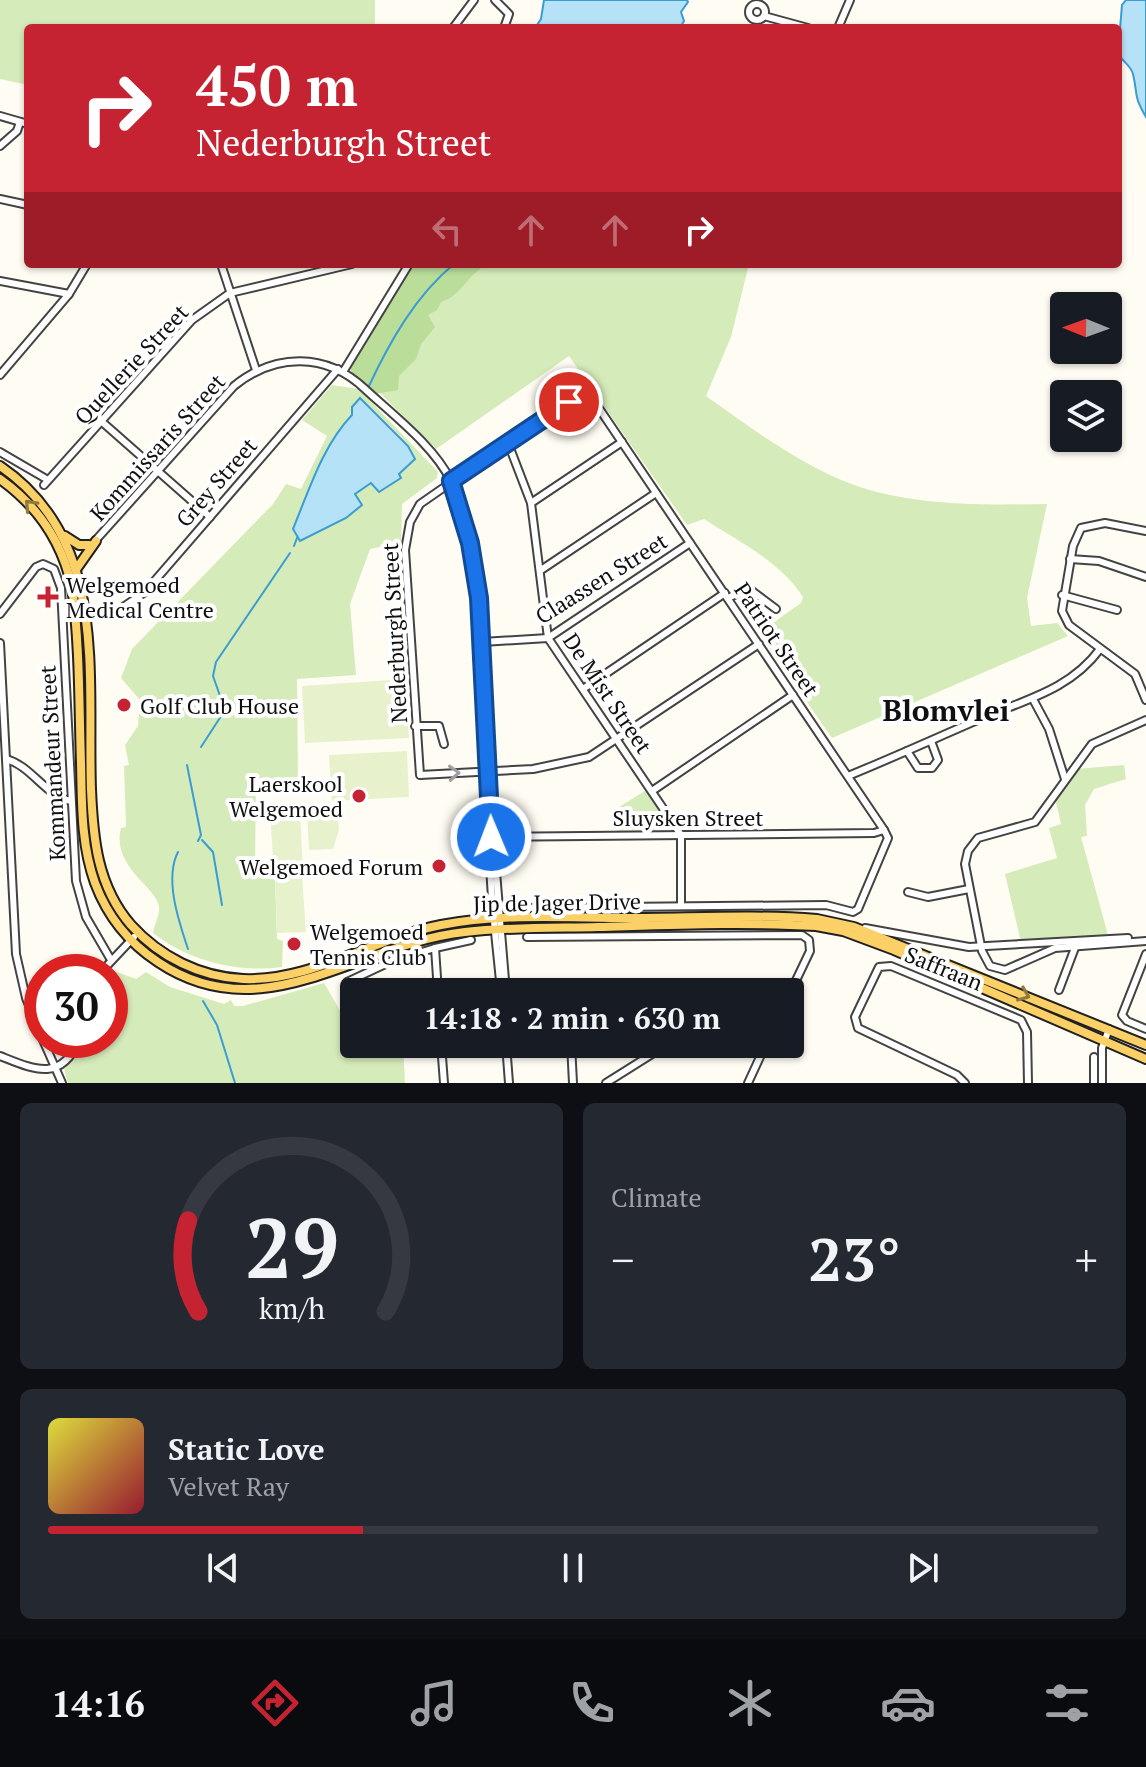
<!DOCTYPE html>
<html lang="en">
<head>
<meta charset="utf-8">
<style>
  :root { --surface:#171b24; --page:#242831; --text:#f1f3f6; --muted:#9ea1a6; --line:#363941; --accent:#c52332 }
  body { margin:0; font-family:"PT Serif",serif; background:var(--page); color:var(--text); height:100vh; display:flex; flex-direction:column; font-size:30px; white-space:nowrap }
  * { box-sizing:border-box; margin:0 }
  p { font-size:26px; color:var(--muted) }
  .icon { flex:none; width:44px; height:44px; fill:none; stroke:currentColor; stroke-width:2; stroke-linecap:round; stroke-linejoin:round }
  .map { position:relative; height:1083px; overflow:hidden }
  .side { display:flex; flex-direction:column; gap:20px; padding:20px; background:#0d0f14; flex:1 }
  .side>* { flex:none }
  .banner { position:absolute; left:24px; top:24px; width:1098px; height:244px; border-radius:8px; box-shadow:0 2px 6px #0004; background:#c52332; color:#fff; overflow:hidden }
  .needle { width:52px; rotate:271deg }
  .tools { position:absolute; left:1050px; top:292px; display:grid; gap:16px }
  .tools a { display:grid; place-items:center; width:72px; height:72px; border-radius:8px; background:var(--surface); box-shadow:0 2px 6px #0004; font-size:40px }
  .speed { position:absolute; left:24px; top:954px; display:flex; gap:16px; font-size:40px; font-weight:700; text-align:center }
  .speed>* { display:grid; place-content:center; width:104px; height:104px; border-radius:50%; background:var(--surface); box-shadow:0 2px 6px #0004; line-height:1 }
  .speed .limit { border:12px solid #d22; background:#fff; color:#111 }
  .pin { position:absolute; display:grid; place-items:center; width:68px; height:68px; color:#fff; margin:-34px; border:4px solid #fff; border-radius:50%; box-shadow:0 2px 8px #0007 }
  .me { position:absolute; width:88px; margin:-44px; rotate:359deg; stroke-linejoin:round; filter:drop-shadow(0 0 6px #0008) }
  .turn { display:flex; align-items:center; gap:28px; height:168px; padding:0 40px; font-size:36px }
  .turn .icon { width:104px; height:104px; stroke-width:2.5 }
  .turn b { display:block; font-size:56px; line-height:68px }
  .lanes { display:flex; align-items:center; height:76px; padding:0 40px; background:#0003; justify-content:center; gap:40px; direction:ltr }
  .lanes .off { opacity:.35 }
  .big { font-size:60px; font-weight:700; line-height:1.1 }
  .side .widget { flex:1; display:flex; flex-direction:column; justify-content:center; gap:12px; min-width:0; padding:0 28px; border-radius:12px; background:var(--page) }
  .side .dial { align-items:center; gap:0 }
  .dial svg { height:208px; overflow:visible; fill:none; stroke:var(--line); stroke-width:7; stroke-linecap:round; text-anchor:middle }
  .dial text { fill:var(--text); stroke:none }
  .song { display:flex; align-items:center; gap:24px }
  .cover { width:96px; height:96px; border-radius:12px; background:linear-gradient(135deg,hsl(60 70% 55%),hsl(350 70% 35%)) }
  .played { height:8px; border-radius:4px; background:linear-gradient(90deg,var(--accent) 30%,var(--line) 30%) }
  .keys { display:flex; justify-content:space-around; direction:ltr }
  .heat { display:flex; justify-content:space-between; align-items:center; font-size:44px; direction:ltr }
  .side .tiles { flex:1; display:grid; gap:20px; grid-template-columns:1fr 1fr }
  .widget:last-child { grid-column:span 2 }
  .trip { position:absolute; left:340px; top:978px; width:464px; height:80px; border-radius:8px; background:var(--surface); box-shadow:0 2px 6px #0004; font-weight:700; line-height:80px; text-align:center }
  .dock { display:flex; height:128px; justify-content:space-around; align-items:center; background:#090b0e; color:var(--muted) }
  .dock .icon { width:56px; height:56px }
  .dock .active { color:var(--accent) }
  .dock b { font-size:36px; color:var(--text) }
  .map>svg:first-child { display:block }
</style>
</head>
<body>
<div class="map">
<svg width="1146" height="1083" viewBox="0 0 1146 1083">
  <rect width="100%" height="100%" fill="#fffcf3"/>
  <g fill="#d6ebba">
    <path d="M0 0H375V28H28V85L0 79Z"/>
    <path d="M417 264H749L731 337 706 396C746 424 785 454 830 475 896 507 976 505 1047 504L1027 598 1031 626 1057 623 1068 636 832 738 759 633 801 603 803 597C780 561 739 542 704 519L687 525 569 356 436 449 354 367Z"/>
    <path d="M332 385 359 389 438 472 437 478 402 504 401 543 370 549 350 604 356 675 297 679 298 778 256 779 255 866 275 877 277 939 283 941 282 967C237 973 189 961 153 933 154 925 160 915 159 907 157 887 111 867 121 828L126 827 124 766 129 765 125 745 138 726 140 700 121 678 132 649 273 504 286 484 301 489 327 436 302 420Z"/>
    <path d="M1124 765 1126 779 1094 789 1085 805 1087 836 1081 837 1108 935 1021 942 1005 874 1057 858 1049 828 1061 824 1055 798 1075 769Z"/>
    <path d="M648 789 672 830 617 833 616 809Z"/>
    <path d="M114 971 136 979 146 972 170 987 224 1004 231 1000 234 1006H243L324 983 342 1014 354 1010V1044H403L405 1083H68L64 1069 85 1040H110L107 972Z"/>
  </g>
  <path fill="#badd99" d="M412 264H488C467 274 463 295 441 302L437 310 428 315 435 327 421 344 416 359 399 376 398 390 375 394 352 375 350 366Z"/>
  <g fill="#e7f2cd">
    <path d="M405 679 409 738 305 743 302 686Z"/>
    <path d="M407 751 409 797 332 801 329 755Z"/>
    <path d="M337 809 339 830 333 849 309 850 307 811Z"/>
    <path d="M300 811 303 871 274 873 270 813Z"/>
    <path d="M302 875 306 932 277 933 275 877Z"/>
  </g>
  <g fill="#b6e2f8" stroke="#3b9cd1" stroke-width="2">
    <path d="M544 0H687L688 2 681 12 684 21 680 28H535L541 19Z"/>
    <path d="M1126 0H1146V117C1133 95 1138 95 1133 74 1130 64 1122 62 1118 53L1122 5Z"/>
    <path d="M360 398 408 446 415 459 399 474 401 478 379 492 371 483 355 494 362 505 346 518 300 541 293 529C309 490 323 445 352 415V407Z"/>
  </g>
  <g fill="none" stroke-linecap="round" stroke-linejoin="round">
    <g stroke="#3b9cd1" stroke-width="2">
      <path d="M368 388C389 343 415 296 454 264"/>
      <path d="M294 546 297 538"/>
      <path d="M201 747 225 710 213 676 216 662 290 553"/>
      <path d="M187 765 201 835 198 841"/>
      <path d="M202 840 213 852 222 905"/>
      <path d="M178 852C164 879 179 922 188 949"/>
      <path d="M203 1001 217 1025 235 1083"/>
    </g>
    <defs>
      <g id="minor">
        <path d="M495 0 509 14 504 28"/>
        <circle cx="757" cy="12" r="8"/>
        <path d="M764 16 808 28"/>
        <path d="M453 28 474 0"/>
        <path d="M838 28 850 0"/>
        <path d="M0 116 28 124"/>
        <path d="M0 146 17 131 20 122"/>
        <path d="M0 199 28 205"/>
        <path d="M221 264 256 370"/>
        <path d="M0 281 69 294"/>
        <path d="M343 372 409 264"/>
        <path d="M0 375 69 294 87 264"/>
        <path d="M101 421 210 517"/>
        <path d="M508 443 531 503 548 638 681 835V906"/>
        <path d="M0 452 48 480"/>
        <path d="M44 485 192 320 230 293 352 264"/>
        <path d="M531 503 622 442"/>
        <path d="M1146 531 1105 523 1081 528 1073 546 1062 611 1069 625 1135 674 1146 700"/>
        <path d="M95 541 234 386C275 353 326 352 365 389 393 415 434 446 451 481 480 540 480 614 484 678 487 736 490 795 490 853 490 899 497 946 501 992"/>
        <path d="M1070 559 1099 561 1146 577"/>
        <path d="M541 570 656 493"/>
        <path d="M1062 595 1117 610"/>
        <path d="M728 598 748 588 776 609"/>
        <path d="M116 612 145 592 338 369"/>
        <path d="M0 614 36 567 43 564 54 569 61 588 76 881 86 917 111 960"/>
        <path d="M482 642 548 638 690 543"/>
        <path d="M0 643 16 954 26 998 42 1037"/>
        <path d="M583 689 725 593"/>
        <path d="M1034 701 1049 729 1065 779"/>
        <path d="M1146 720 1092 744 1035 822 978 838 968 851 965 864 982 951 990 966 1005 970 1055 948 1146 941"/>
        <path d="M415 726H439L444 744"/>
        <path d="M907 751 918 768H932L938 760 931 741"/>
        <path d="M6 759C32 766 45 796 71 801"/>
        <path d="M848 776C892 758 936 738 980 719 1024 700 1070 690 1100 649"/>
        <path d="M652 791 793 695"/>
        <path d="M493 836 506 992"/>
        <path d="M491 837 874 833 884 830"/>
        <path d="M908 892 928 897 969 889"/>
        <path d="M519 908 826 905 853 912 858 909 888 838 884 830 588 392 554 411 420 504 410 522 405 550 420 775 533 769 589 757 759 644"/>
        <path d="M865 928 969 947 1128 938"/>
        <path d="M527 937 802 935 809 940 810 951 790 993"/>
        <path d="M435 948 471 940"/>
        <path d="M1146 954 1122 1015 1127 1021 1146 1029"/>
        <path d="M101 972 134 937"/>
        <path d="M347 982 392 961 435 948 438 992"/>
        <path d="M1059 990 1076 945"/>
        <path d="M43 1040 62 1083"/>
        <path d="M441 1044 444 1083"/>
        <path d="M506 1044 509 1083"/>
        <path d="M571 1044 573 1083"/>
        <path d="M0 1056C33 1069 61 1083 79 1040"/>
        <path d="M1094 1057V1083"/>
        <path d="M606 1083 668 1044"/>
        <path d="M748 1083 766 1044"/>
        <path d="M965 1083 957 1075 858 1028 855 1017 879 967 891 966 1021 1020 1027 1032 1028 1083"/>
        <path d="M1102 1083V1048L1109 1029"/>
      </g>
      <g id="major">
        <path d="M0 466C109 540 87 673 91 789 93 838 97 886 131 925 160 957 200 977 243 979 311 982 374 938 441 925 502 913 566 918 629 918 691 918 754 914 817 919L854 927 1146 1045"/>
        <path d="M0 479C38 506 62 542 72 587 80 645 79 704 81 763 82 803 81 844 95 883 107 915 129 943 158 962 264 1033 358 943 465 932 509 927 554 928 598 927 671 925 744 922 816 926L843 931 894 950 1146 1059"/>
        <path d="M65 536 79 545H89"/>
        <path d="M77 568 96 541"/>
      </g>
    </defs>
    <use href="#minor" stroke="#434343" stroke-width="10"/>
    <use href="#major" stroke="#212121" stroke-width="12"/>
    <use href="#minor" stroke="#fff" stroke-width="6"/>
    <use href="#major" stroke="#fbd066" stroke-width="8"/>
  </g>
  <defs><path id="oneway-chevron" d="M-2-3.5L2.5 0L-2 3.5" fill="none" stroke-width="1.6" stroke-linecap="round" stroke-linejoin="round" transform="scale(2)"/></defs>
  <g stroke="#917a3f">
    <use href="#oneway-chevron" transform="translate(30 505) rotate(-133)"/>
    <use href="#oneway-chevron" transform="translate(1024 995) rotate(22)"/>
  </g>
  <use stroke="#9f9f9f" href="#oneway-chevron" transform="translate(454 773) rotate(-3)"/>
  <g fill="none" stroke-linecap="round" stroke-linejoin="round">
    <defs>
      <path id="route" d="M491 837 479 598 470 543 451 481 569 402"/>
    </defs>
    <use href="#route" stroke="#114b97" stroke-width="20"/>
    <use href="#route" stroke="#1a73e8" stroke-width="14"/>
  </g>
  <g fill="#c52332" stroke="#fff" stroke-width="3">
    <path d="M44 585h8v8h8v8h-8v8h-8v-8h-8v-8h8z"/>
    <circle cx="124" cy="705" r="8"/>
    <circle cx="359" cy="796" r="8"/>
    <circle cx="439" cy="866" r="8"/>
    <circle cx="294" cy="944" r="8"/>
  </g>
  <g text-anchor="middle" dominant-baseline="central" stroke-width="8" stroke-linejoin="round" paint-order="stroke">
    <g font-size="22" fill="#101010" stroke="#fff">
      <text transform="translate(131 364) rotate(-47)">Quellerie Street</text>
      <text transform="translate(157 447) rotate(-48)">Kommissaris Street</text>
      <text transform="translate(216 482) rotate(-49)">Grey Street</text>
      <text transform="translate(601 578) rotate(-32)">Claassen Street</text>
      <text transform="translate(394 633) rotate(-93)">Nederburgh Street</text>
      <text transform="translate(777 639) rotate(56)">Patriot Street</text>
      <text transform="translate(608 693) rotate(56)">De Mist Street</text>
      <text transform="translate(52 763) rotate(-93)">Kommandeur Street</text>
      <text x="688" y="817">Sluysken Street</text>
      <text transform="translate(557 902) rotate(-1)">Jip de Jager Drive</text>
      <text transform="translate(944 968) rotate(22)">Saffraan</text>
    </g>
    <g font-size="22" fill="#101010" stroke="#fff" text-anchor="start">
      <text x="66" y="584">Welgemoed<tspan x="66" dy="25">Medical Centre</tspan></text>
      <text x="140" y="705">Golf Club House</text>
      <text x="343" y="783" text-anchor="end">Laerskool<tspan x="343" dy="25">Welgemoed</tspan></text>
      <text x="423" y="866" text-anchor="end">Welgemoed Forum</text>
      <text x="310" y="931">Welgemoed<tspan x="310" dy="25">Tennis Club</tspan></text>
    </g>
    <g font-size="30" font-weight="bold" fill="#101010" stroke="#fff">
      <text x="946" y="710">Blomvlei</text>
    </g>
  </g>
</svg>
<div class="tools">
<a><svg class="needle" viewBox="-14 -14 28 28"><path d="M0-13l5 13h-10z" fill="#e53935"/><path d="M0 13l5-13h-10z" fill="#9ea1a6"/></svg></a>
<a><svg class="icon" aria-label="layers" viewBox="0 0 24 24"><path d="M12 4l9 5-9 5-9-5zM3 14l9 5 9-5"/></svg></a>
</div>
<div class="speed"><div class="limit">30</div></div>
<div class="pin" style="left:569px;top:402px;background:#d93025"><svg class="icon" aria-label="arrive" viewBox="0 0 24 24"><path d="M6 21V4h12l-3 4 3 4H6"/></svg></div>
<svg class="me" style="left:491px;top:837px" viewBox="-20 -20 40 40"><circle r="17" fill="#1a73e8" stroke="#fff" stroke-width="3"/><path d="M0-11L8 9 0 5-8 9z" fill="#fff"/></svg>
<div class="trip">14:18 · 2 min · 630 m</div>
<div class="banner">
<div class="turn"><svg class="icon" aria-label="right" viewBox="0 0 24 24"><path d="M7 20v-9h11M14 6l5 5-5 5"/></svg><div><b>450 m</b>Nederburgh Street</div></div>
<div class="lanes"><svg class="icon off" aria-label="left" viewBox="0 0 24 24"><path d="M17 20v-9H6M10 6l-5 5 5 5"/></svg><svg class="icon off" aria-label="ahead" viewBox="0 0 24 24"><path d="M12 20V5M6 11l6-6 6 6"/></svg><svg class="icon off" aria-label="ahead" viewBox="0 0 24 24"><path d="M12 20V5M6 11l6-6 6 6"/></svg><svg class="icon" aria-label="right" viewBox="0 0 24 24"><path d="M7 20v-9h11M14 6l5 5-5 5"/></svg></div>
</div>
</div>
<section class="side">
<div class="tiles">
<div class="widget dial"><svg viewBox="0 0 100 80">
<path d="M14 69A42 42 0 1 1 86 69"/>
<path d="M14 69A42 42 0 0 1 10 34" stroke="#c52332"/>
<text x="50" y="56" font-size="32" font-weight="700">29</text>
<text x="50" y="72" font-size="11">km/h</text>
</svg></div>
<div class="widget"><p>Climate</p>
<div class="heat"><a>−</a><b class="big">23°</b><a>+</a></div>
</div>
<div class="widget">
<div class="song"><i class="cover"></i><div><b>Static Love</b><p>Velvet Ray</p></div></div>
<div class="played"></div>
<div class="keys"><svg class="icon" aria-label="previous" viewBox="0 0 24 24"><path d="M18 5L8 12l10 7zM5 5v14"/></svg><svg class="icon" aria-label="pause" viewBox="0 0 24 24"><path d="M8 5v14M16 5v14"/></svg><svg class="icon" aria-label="next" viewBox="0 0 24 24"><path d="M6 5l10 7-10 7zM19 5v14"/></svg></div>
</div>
</div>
</section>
<nav class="dock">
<b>14:16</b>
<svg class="icon active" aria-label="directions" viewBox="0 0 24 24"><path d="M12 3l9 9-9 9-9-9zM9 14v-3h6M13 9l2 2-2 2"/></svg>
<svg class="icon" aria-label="music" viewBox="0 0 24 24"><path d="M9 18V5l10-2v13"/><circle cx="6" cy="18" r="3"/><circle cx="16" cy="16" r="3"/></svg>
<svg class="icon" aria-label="phone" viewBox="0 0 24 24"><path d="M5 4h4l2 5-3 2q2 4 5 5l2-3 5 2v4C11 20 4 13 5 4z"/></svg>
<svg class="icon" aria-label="climate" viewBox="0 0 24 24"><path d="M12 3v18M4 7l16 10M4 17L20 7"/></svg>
<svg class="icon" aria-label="car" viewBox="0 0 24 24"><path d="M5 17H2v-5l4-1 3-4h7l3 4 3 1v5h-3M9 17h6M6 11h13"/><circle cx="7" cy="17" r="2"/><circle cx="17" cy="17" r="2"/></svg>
<svg class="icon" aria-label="filters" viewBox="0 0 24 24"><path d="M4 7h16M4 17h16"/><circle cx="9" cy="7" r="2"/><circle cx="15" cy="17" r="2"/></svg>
</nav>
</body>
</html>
